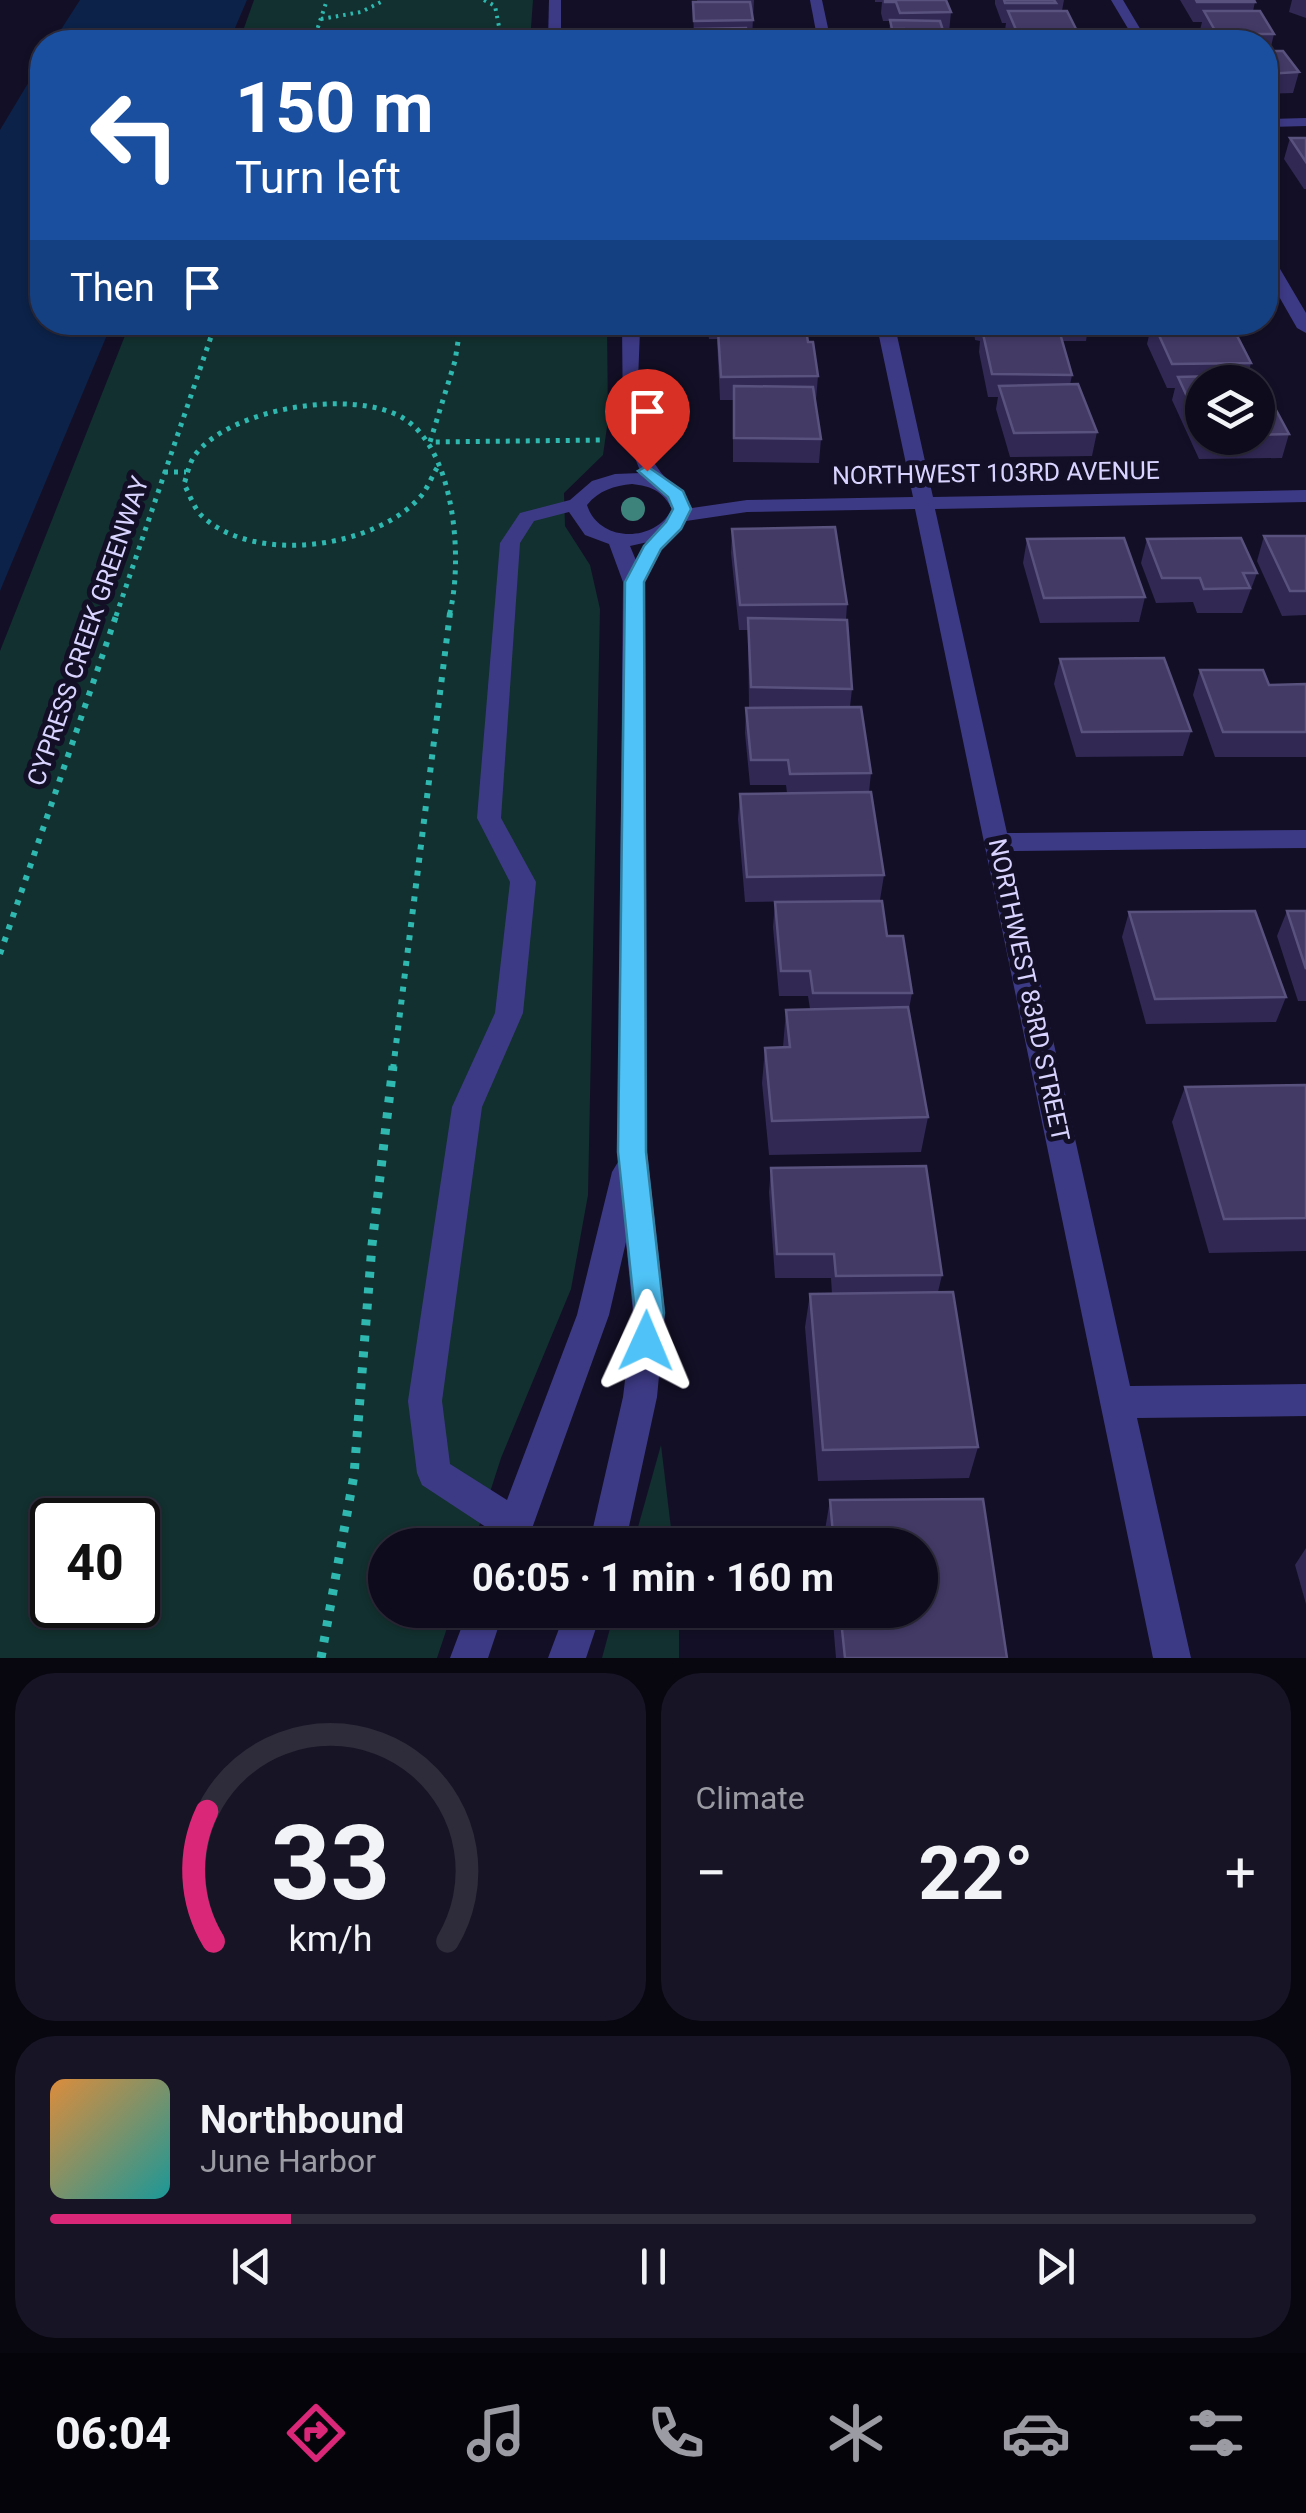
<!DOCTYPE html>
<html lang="en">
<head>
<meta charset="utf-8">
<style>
  :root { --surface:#0e0b1c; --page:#171425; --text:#f1f3f6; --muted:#9b9ba3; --line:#2e2b3b; --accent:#db2777 }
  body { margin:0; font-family:Roboto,sans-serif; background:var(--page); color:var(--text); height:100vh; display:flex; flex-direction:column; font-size:38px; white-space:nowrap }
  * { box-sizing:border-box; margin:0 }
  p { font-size:32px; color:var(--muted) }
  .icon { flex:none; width:55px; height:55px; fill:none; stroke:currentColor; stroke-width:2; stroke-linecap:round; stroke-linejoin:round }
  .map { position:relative; height:1658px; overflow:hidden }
  .panel { display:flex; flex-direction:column; gap:15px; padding:15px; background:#08060f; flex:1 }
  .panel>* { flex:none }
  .top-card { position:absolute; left:30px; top:30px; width:1248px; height:305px; border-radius:40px; box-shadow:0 2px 8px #0004,0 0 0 2px var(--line); background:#1a4fa0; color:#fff; overflow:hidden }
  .controls { position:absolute; left:1185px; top:365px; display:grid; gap:20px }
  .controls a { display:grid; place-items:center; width:90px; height:90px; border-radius:50%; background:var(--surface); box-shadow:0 2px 8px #0004,0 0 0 2px var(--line); font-size:50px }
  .speed { position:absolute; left:30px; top:1498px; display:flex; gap:20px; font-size:50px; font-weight:700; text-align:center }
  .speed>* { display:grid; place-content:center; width:130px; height:130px; border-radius:50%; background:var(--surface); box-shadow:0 2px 8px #0004,0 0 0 2px var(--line); line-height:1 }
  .speed .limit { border:5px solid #111; border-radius:15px; background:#fff; color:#111 }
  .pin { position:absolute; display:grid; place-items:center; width:85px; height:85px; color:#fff; margin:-102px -42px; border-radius:50% 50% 50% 0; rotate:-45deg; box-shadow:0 0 10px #0007 }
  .pin .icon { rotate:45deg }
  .me { position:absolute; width:110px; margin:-55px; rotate:1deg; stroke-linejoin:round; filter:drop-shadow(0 0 8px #0008) }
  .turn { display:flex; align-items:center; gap:35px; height:210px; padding:0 40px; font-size:45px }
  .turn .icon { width:130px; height:130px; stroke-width:2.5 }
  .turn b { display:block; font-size:70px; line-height:85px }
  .then { display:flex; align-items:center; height:95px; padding:0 40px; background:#0003; gap:20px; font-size:38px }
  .big { font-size:75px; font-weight:700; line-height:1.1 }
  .panel .widget { flex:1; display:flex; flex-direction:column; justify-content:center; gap:15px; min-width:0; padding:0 35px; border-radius:40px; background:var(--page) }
  .panel .dial { align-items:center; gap:0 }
  .dial svg { height:260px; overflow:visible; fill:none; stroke:var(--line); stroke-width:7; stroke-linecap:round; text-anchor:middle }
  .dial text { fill:var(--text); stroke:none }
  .song { display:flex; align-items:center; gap:30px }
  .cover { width:120px; height:120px; border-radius:15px; background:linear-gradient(135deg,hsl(30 70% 55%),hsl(180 70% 35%)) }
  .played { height:10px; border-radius:5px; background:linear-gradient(90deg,var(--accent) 20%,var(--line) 20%) }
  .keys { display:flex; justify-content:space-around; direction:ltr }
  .heat { display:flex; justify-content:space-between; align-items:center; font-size:55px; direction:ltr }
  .panel .tiles { flex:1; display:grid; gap:15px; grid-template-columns:1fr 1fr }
  .widget:last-child { grid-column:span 2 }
  .trip { position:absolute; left:368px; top:1528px; width:570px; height:100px; border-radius:50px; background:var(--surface); box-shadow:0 2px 8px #0004,0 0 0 2px var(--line); font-weight:700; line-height:100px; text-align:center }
  .menu { display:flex; height:160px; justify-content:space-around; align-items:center; background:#06040b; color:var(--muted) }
  .menu .icon { width:70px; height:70px }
  .menu .selected { color:var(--accent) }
  .menu b { font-size:45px; color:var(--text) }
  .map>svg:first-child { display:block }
</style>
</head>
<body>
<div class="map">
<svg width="1306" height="1658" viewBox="0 0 1306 1658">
  <rect width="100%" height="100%" fill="#130f26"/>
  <g fill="#12302f" fill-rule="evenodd">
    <path d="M254 0H533L530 42H239Z"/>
    <path d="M130 323H607L608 420 603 455 564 493 565 526 590 565 600 609 588 1195 571 1289 501 1458 473 1545H385V1610H453L437 1658H0V651ZM52 1520H138V1605H52Z"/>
    <path d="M661 1445 673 1545H633Z"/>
    <path d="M615 1610H679V1658H602Z"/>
  </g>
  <g fill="#0c2248">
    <path d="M80 0H247L229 42H53Z"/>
    <path d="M42 60V322L112 323 0 591V130Z"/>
  </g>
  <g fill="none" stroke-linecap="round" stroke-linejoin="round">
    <g stroke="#2fb8b0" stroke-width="4" stroke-dasharray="2.5 5" stroke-linecap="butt">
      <path d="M484 0 495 6 502 42"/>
      <path d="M321 19 361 12 385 0"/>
      <path d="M313 42 327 0"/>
    </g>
    <g stroke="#2fb8b0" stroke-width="5" stroke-dasharray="4 6" stroke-linecap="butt">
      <path d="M461 322 455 361 430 442 604 440"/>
      <path d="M437 468C432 476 428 487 422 495 377 548 256 565 203 517 194 509 190 495 184 484 187 476 189 463 195 455 230 408 353 388 403 418 455 449 464 561 449 616"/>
      <path d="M164 472H186"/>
      <path d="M116 616 216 322"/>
    </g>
    <g stroke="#2fb8b0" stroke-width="6" stroke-dasharray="5 8" stroke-linecap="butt">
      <path d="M0 954 117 613"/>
      <path d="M393 1069 450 613"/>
    </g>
    <path stroke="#2fb8b0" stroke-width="9" stroke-dasharray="6 10" stroke-linecap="butt" d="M321 1658 354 1475 372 1245 393 1066"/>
    <g fill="#3d3a85" fill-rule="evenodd">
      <path d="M549 0H561V42H548Z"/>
      <path d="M810 0H822L831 42H818Z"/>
      <path d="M1111 0H1123L1148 42H1136Z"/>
      <path d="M1306 118V126L1265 127V119Z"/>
      <path d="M1265 252 1273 257 1306 313V333L1297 328 1265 272Z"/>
      <path d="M622 322H640C640 369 630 427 657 467 668 484 683 490 692 508L747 500 913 497 876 322H894L933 497 1306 490V502L935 509 1007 833 1306 830V848L1011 851 1130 1386 1306 1384V1416L1137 1418 1191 1658H1153L915 509 747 512 686 521 670 537 630 546 645 582 647 1152 665 1313 657 1397 625 1545H589L623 1397 633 1313 626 1242 609 1315 526 1545H490L495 1533 422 1485 417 1473 408 1401 452 1107 495 1013 510 882 477 818 500 543 520 513 570 500 592 481 615 474 641 473 623 428ZM632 484C651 486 663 491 672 509 655 543 599 543 587 505 599 490 614 486 632 484ZM569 512 585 535 609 544 623 582 618 1162 612 1172 577 1315 507 1500 450 1464 442 1401 482 1107 523 1013 536 882 501 818 520 543 534 521Z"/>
      <path d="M468 1610H504L488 1658H450Z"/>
      <path d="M566 1610H602L586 1658H548Z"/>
    </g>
  </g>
  <circle fill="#3d827b" cx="633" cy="509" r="12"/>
  <g fill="#312854" fill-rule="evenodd">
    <path d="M697 0H754L752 38 761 42H694L693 2H697Z"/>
    <path d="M875 0H946L951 12 949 32H943L945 42H889L890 21H883L881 13 882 2H875Z"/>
    <path d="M995 0H1064L1062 11 1077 31 1076 37 1089 42H1010L1005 30 1006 23H1002L995 4Z"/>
    <path d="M1180 0H1254L1255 2 1253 11 1274 34 1270 51 1299 72 1293 93 1265 94V42H1207L1200 30 1202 22H1193Z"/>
    <path d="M1292 0H1306V18L1289 12Z"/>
    <path d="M1290 138H1306V189H1304L1284 159Z"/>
    <path d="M707 322H807L808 342 818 376 816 400H815L821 439 819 463 733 462V400H720L717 339H709Z"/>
    <path d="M973 322H1089L1086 341H1062L1072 375 1070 385 1097 432 1092 456 1010 457 996 409 998 397H988L979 352 980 341 975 340Z"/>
    <path d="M1115 322H1230L1251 363 1248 375H1257L1289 434 1282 458 1199 459 1172 400 1175 388H1167L1147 344 1150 331H1118ZM1202 382H1258V438H1202Z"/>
    <path d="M732 529 847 604 846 620 852 689 850 707 871 773 869 792 884 875 880 900 745 902 738 819 740 794 787 793 786 785H750L745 733 746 708H749L748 630H739L731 553Z"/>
    <path d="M1264 536H1306V615L1282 616 1257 561Z"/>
    <path d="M1027 539 1145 597 1139 622 1040 623 1023 563Z"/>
    <path d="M1147 539 1257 573 1242 613H1197L1193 602 1156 603 1141 563Z"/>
    <path d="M1060 659 1191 731 1183 756 1076 757 1054 684Z"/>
    <path d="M1200 670 1269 685 1306 684V757H1215L1193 695Z"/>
    <path d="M775 902 887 936 912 993 909 1009 928 1117 921 1152 769 1155 762 1083 765 1048 783 1047 786 1010 810 1009 808 996H779L773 927Z"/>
    <path d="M1287 911H1306V1001H1298L1277 936Z"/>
    <path d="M1129 912 1286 997 1276 1022 1146 1024 1122 937Z"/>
    <path d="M1306 1085V1251L1209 1253 1172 1122 1185 1087Z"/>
    <path d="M771 1168 942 1275 938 1292 978 1447 969 1478 818 1481 805 1327 810 1294H832L831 1278H775L769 1192Z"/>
    <path d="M983 1499 1007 1658H836L832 1610H920V1545H827L825 1530 830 1500Z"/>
    <path d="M1306 1548V1604L1295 1565Z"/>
  </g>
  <g fill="#433a66" stroke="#5a527e" stroke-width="2.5">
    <path d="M885 0H946L951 12 900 13 896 2H885Z"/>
    <path d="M1004 0H1054L1056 3H1005Z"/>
    <path d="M1196 0H1254L1255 2H1197Z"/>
    <path d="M693 2H750L753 20 694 21Z"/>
    <path d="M1008 11H1067L1077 31 1017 32Z"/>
    <path d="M1204 11H1260L1274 34H1217Z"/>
    <path d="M890 20 940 21 946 40H907L904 29H892Z"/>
    <path d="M746 28 748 38H760L761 42H696L695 29Z"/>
    <path d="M1033 37H1086L1089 42H1035Z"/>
    <path d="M1265 51H1283L1299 72 1265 74Z"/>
    <path d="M1290 138H1306V162Z"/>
    <path d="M1153 322H1230L1251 363 1172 364Z"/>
    <path d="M982 329 1059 330 1072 375 992 374Z"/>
    <path d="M806 330 808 342H813L818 376 721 377 718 331Z"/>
    <path d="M1257 375 1289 434 1258 435V382H1202V429L1178 377Z"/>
    <path d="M1078 384 1097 432 1014 433 999 386Z"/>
    <path d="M734 386 813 387 821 439 734 438Z"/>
    <path d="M835 527 847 604 740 605 732 529Z"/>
    <path d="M1264 536H1306V591H1290Z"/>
    <path d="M1124 538 1145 597 1044 598 1027 539Z"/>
    <path d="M1241 538 1257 573H1243L1250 588 1204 589 1200 578H1162L1147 539Z"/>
    <path d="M748 618 847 620 852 689 751 687Z"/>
    <path d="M1164 658 1191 731 1082 732 1060 659Z"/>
    <path d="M1200 670H1263L1269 685 1306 684V732H1223Z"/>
    <path d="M861 707 871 773 790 774 788 760H751L746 708Z"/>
    <path d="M871 792 884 875 747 877 740 794Z"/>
    <path d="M882 901 887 936H903L912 993H813L810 971H781L775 902Z"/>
    <path d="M1255 911 1286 997 1155 999 1129 912Z"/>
    <path d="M1287 911H1306V969Z"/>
    <path d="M908 1007 928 1117 772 1121 765 1048 790 1047 786 1010Z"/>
    <path d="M1306 1085V1218L1224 1219 1185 1087Z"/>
    <path d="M926 1166 942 1275 836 1276 834 1254H777L771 1168Z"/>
    <path d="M953 1292 978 1447 823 1450 810 1294Z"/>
    <path d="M983 1499 1007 1658H845L840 1610H920V1545H834L830 1500Z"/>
  </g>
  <path fill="#4fc3f7" stroke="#337fa1" stroke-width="2.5" d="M647 466 683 491 691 509 681 529 661 549 644 582 646 1152 664 1313 657 1351 646 1355 636 1351 631 1341 635 1313 618 1152 625 582 644 546 666 522 673 509 668 497 638 471Z"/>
  <g text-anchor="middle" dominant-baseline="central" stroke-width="10" stroke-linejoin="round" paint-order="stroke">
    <g font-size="25" fill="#d9d4ff" stroke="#130f26">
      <text transform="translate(996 473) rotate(-1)">NORTHWEST 103RD AVENUE</text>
      <text transform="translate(88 631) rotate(-71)">CYPRESS CREEK GREENWAY</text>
      <text transform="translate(1029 990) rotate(78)">NORTHWEST 83RD STREET</text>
    </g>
  </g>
</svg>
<div class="controls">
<a><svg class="icon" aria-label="layers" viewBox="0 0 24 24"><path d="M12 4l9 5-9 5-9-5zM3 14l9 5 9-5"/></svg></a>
</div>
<div class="speed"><div class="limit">40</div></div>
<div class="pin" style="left:647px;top:471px;background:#d93025"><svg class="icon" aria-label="arrive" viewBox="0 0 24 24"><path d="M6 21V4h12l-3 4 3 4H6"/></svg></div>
<svg class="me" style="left:646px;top:1341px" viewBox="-20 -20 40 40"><path d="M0-17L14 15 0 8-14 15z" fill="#4fc3f7" stroke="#fff" stroke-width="4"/></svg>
<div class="trip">06:05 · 1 min · 160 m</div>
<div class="top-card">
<div class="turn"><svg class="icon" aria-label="left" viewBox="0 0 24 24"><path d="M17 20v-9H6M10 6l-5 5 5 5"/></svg><div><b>150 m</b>Turn left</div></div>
<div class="then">Then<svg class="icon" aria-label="arrive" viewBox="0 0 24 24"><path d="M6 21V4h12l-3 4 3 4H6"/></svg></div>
</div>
</div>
<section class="panel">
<div class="tiles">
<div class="widget dial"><svg viewBox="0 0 100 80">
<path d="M14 69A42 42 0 1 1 86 69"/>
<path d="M14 69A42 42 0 0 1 12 29" stroke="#db2777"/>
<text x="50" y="56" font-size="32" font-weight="700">33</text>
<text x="50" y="72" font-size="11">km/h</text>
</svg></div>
<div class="widget"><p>Climate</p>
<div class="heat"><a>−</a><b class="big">22°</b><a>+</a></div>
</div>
<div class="widget">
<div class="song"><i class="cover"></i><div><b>Northbound</b><p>June Harbor</p></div></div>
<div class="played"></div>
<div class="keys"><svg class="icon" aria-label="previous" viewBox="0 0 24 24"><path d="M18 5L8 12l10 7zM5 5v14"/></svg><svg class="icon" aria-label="pause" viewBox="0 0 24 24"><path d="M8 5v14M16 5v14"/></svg><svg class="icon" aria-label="next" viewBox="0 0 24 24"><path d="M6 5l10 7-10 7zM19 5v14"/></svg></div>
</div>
</div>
</section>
<nav class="menu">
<b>06:04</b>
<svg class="icon selected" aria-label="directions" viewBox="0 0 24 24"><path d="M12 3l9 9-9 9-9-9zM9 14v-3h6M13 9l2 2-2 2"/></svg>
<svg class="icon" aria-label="music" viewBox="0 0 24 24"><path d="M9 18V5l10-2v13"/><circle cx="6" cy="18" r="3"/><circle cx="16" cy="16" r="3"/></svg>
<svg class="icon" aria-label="phone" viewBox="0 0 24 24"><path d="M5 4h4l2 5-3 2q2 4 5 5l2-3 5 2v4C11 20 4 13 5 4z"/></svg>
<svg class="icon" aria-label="climate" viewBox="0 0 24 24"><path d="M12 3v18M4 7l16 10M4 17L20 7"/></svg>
<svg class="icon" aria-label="car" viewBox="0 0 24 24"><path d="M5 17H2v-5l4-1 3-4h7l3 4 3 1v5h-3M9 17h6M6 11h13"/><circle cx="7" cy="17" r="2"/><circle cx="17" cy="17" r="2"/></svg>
<svg class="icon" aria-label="filters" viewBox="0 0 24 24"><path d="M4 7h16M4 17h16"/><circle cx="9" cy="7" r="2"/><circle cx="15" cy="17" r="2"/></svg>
</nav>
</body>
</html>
